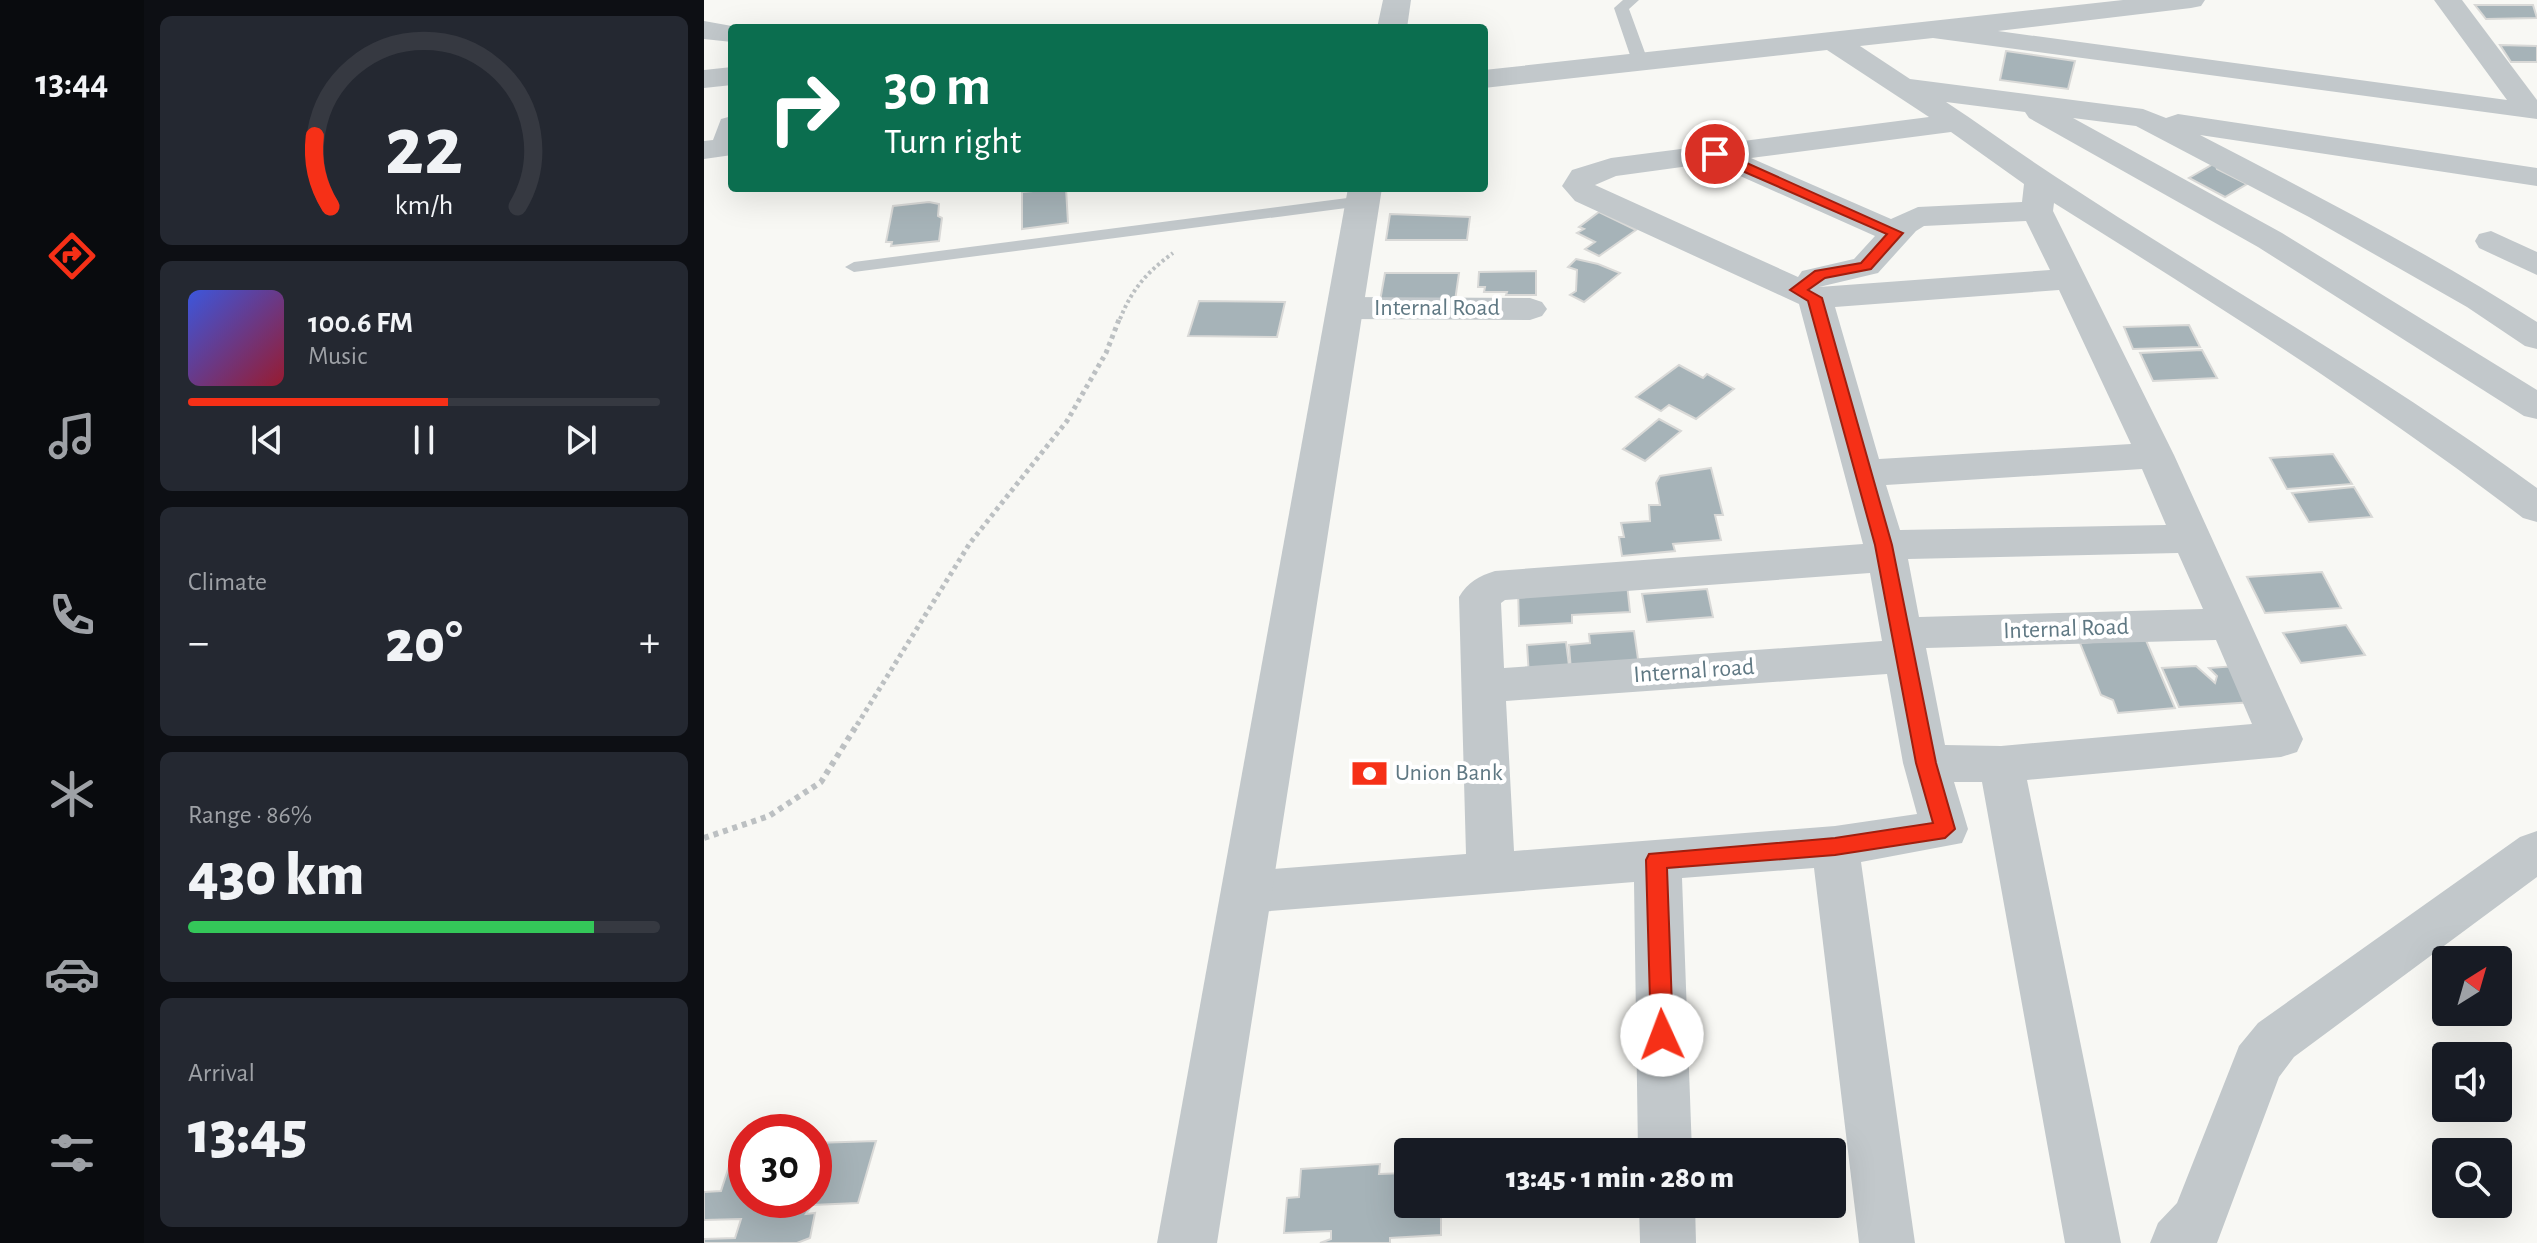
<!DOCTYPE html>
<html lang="en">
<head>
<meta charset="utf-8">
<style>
  :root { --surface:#171b24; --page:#242831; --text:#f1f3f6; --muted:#9ea1a6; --line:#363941; --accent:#f63017 }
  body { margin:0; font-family:"Alegreya Sans",sans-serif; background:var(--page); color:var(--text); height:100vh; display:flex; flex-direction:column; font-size:30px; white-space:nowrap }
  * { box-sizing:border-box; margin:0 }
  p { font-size:26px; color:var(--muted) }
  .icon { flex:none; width:44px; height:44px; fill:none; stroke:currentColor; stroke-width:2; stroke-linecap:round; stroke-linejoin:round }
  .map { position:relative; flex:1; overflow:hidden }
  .drawer { display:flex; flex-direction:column; gap:16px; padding:16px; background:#0d0f14; width:560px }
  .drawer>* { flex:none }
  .top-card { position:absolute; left:24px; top:24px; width:760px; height:168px; border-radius:8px; box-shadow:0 8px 32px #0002; background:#0b6e4f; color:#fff; overflow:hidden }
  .needle { width:52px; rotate:37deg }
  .buttons { position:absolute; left:1728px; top:946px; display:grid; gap:16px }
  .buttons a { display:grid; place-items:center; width:80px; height:80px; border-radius:8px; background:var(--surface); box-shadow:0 8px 32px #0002; font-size:40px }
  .speed { position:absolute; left:24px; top:1114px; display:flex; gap:16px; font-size:40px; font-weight:700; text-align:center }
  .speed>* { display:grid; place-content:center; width:104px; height:104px; border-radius:50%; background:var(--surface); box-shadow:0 8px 32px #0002; line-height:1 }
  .speed .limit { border:12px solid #d22; background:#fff; color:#111 }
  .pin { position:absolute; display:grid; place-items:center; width:68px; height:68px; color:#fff; margin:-34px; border:4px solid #fff; border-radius:50%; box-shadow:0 2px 8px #0007 }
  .me { position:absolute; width:88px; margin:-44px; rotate:358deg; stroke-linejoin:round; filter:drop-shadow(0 0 6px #0008) }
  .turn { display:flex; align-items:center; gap:28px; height:168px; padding:0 24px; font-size:36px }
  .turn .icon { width:104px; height:104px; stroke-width:2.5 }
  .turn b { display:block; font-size:56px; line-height:68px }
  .big { font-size:60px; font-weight:800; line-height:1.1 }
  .drawer .tile { flex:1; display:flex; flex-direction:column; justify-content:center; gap:12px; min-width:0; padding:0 28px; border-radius:12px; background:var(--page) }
  .drawer .dial { align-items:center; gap:0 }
  .dial svg { height:208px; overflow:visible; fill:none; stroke:var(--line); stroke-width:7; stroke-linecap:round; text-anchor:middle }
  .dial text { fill:var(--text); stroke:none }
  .song { display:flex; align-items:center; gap:24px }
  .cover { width:96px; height:96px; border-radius:12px; background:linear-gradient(135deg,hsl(230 70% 55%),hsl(350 70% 35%)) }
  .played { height:8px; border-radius:4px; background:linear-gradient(90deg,var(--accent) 55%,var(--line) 55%) }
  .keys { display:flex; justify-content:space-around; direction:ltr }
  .heat { display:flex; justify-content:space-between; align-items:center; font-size:44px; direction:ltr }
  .charge { height:12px; border-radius:6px; background:linear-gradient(90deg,#34c759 86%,var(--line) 0) }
  .trip { position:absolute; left:690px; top:1138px; width:452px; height:80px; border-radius:8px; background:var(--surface); box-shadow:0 8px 32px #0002; font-weight:800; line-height:80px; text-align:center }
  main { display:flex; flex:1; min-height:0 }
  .dock { display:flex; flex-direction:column; width:144px; justify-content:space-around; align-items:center; background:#090b0e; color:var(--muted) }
  .dock .icon { width:56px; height:56px }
  .dock .active { color:var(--accent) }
  .dock b { font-size:36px; color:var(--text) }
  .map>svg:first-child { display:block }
</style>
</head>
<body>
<main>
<nav class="dock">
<b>13:44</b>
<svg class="icon active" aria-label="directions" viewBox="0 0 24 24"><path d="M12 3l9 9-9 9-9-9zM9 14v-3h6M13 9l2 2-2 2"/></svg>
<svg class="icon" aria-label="music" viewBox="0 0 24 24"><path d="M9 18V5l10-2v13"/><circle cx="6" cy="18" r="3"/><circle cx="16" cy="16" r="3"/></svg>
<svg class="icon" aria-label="phone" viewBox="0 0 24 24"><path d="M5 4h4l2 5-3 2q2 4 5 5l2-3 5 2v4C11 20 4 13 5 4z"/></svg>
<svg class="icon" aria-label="climate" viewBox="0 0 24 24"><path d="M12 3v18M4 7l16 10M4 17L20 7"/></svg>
<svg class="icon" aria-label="car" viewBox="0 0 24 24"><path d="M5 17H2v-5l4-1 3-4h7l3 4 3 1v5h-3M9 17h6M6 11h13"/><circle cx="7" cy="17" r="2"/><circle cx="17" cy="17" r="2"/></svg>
<svg class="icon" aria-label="filters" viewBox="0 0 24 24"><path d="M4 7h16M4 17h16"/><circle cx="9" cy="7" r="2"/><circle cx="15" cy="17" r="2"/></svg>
</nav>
<section class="drawer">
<div class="tile dial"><svg viewBox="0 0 100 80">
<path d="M14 69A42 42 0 1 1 86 69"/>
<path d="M14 69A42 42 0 0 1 8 42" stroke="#f63017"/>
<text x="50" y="56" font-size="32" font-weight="700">22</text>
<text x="50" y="72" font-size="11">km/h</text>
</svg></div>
<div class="tile">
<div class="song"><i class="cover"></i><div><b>100.6 FM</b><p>Music</p></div></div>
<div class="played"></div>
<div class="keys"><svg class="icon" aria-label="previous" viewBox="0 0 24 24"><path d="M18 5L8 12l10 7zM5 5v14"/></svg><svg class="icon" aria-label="pause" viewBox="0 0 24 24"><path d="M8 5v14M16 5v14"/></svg><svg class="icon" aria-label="next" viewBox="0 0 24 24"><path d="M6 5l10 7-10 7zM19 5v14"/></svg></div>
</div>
<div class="tile"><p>Climate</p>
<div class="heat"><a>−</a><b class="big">20°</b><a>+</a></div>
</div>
<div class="tile"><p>Range · 86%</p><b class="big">430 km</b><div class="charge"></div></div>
<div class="tile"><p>Arrival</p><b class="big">13:45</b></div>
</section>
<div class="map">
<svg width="1833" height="1243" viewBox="0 0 1833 1243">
  <rect width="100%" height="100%" fill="#f8f8f4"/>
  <g fill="#a6b3b8" stroke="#d9d9d7" stroke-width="2">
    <path d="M1771 5H1829L1833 18 1782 19Z"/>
    <path d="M1796 45 1833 46V62H1807Z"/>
    <path d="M1302 51 1371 61 1364 89 1296 80Z"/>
    <path d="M1511 163 1513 169 1543 184 1521 197 1485 178Z"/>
    <path d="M362 188 364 223 318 229V192Z"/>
    <path d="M225 202 235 204 234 216 238 218 235 241 187 246 188 242H182L189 206Z"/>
    <path d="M895 212 932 230 895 256 881 249 891 242 873 233 880 229 875 227Z"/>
    <path d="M686 214 766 217 763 240H682Z"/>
    <path d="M872 259 894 264 916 273 880 302 866 295 872 291 873 270 864 267Z"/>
    <path d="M832 271V295H802L803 292H780L781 287H774L775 272Z"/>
    <path d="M681 273H755L751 301H676Z"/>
    <path d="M495 301 581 302 573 337 484 336Z"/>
    <path d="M1485 325 1496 347 1429 349 1420 327Z"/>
    <path d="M1498 350 1513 378 1449 381 1436 353Z"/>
    <path d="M975 365 999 378 1003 374 1030 389 992 419 965 405 957 411 932 397Z"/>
    <path d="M955 419 977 431 941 461 919 449Z"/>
    <path d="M1629 454 1648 484 1583 489 1566 458Z"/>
    <path d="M1007 468 1019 515H1011L1017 540 969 544 971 551 918 556 915 537H920L917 523 946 521 945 505H956L952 483 956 476Z"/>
    <path d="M1650 487 1668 517 1605 522 1588 493Z"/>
    <path d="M1618 572 1637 608 1561 613 1543 577Z"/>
    <path d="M923 584 926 612 868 615V623L815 626 814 589Z"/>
    <path d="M1003 589 1009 617 943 622 938 594Z"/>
    <path d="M1642 625 1661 655 1597 663 1579 633Z"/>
    <path d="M930 631 935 666 867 671 865 645 886 643 885 634Z"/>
    <path d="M1441 638 1471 708 1414 713 1409 700 1397 695 1376 643Z"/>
    <path d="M862 642 866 673 825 676 823 645Z"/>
    <path d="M1492 666 1511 683 1513 676 1505 668 1532 666 1549 702 1475 707 1458 668Z"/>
    <path d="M172 1141 154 1203 108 1205 102 1214 111 1213 106 1238 93 1243H0V1239L31 1238 37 1219 0 1220V1192L17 1191 27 1160H42V1200H110V1143Z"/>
    <path d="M676 1164 675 1174 704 1173V1204H737V1235L686 1238V1243H616L627 1239V1231L580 1233 583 1198 595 1197 597 1169Z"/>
  </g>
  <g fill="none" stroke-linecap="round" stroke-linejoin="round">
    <path stroke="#bcc0c2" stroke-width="4" stroke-dasharray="3 3" stroke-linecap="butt" d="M416 319C428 289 443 272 469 253"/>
    <path stroke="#bcc0c2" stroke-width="5" stroke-dasharray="4 4" stroke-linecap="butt" d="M153 725 266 543 363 421 402 353 416 317"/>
    <path stroke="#bcc0c2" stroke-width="6" stroke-dasharray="5 5" stroke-linecap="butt" d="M0 838 65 816 117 782 154 723"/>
    <g fill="#c2c8cb" fill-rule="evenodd">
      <path d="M919 0H935L925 9 944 61 941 64 928 61 910 8Z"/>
      <path d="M659 196 667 201 665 205 150 272 141 267 150 262Z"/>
    </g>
    <g fill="#c2c8cb" fill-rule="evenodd">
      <path d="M1419 0H1501L1497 6 1487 8 1294 31 1803 100 1730 0H1758L1833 100V119L1229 38 1156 46 1206 79 1439 109 1462 118 1474 114 1833 168V186L1496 135C1610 194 1725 253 1833 322V349L1821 346 1763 307 1605 217 1432 126 1369 118 1578 233 1833 390V419L1820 416 1554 247 1325 118 1321 112 1242 102C1279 126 1315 153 1352 177 1512 282 1679 375 1833 488V522L1819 518C1669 403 1510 303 1350 203L1349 211 1470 455 1599 739 1593 752 1577 757 1323 780 1417 1243H1361L1278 782H1250L1264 829 1258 843 1157 862 1211 1243H1155L1110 868 978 878 988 1152H934L930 882 542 913 525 907 518 892 525 877 542 871 762 854 755 597C764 582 775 576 791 571L1159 544 1095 304 871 201 858 186 868 170 907 158 1225 117 1123 50 780 88V70ZM1247 132 1320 184 1318 202 1214 207 1187 219 1047 158ZM1007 163 1171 236 1150 259 1098 271 1094 277 891 185 912 176ZM1322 221 1346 270 1115 287 1174 273 1212 231 1220 226ZM1355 290 1427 444 1175 459 1131 307ZM1438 469 1462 525 1196 530 1182 485ZM1474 553 1499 609 1215 617 1204 559ZM1166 573 1178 641 800 668 797 603 801 600ZM1512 640 1548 724 1297 746 1241 745 1222 648ZM1183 674 1199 763 1213 814 1131 826 810 851 802 701Z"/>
      <path d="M28 67V85L0 88V70Z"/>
      <path d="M28 116V155L0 159V141L9 140 17 119Z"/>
      <path d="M1787 231 1833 252V275L1775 248 1771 241 1775 234Z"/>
      <path d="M641 297 826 298 838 302 843 309 838 316 826 320 641 319 629 315 624 308 629 301Z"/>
      <path d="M1833 831V877L1590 1057 1575 1077 1513 1243H1446L1454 1223 1473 1203 1535 1046 1554 1023 1816 837Z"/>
      <path d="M935 1204H991L992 1243H936Z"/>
    </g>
    <g fill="#c2c8cb" fill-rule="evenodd">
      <path d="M679 0H707L703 28H673Z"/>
      <path d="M0 21 39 28H28V42L0 39Z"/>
      <path d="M644 188H678L513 1243H453Z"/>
    </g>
  </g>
  <path fill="#f63017" stroke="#a01f0f" stroke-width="2" d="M1006 151H1016L1199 233 1167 269 1121 278 1104 290 1118 298 1188 545 1232 763 1251 829 1241 838 1131 855 963 868 969 1035 966 1043 958 1046 950 1043 947 1035 942 860 945 854 1131 838 1229 823 1212 763 1171 545 1104 301 1086 290 1111 271 1157 263 1183 234 1006 157Z"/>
  <defs>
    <symbol id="bank-bare" viewBox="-9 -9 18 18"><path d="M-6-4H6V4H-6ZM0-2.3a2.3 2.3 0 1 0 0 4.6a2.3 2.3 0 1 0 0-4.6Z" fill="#f63017" stroke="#fff" stroke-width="2.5" paint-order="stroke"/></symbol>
  </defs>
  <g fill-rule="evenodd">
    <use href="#bank-bare" x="640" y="748" width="51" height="51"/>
  </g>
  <g text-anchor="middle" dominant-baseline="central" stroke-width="8" stroke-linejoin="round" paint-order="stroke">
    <g font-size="24" fill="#5f7883" stroke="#fff">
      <text x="733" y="308">Internal Road</text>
      <text transform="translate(1362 629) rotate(-2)">Internal Road</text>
      <text transform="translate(990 671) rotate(-4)">Internal road</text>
    </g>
    <g font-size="24" fill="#5f7883" stroke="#fff" text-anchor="start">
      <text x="691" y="773">Union Bank</text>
    </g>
  </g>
</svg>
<div class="buttons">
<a><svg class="needle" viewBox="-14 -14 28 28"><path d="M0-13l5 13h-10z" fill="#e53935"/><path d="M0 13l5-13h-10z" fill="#9ea1a6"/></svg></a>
<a><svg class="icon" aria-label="sound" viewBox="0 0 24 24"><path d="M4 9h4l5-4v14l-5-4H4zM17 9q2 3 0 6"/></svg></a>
<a><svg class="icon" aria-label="search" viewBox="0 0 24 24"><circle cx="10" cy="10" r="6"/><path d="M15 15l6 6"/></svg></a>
</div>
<div class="speed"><div class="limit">30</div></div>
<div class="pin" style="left:1011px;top:154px;background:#d93025"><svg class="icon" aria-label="arrive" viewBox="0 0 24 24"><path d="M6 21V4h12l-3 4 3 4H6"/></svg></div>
<svg class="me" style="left:958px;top:1035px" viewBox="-20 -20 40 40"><circle r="19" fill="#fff"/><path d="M0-13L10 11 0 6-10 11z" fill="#f63017"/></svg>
<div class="trip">13:45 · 1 min · 280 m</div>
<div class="top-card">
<div class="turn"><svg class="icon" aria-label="right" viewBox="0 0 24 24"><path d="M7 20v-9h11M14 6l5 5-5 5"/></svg><div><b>30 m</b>Turn right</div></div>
</div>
</div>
</main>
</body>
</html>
